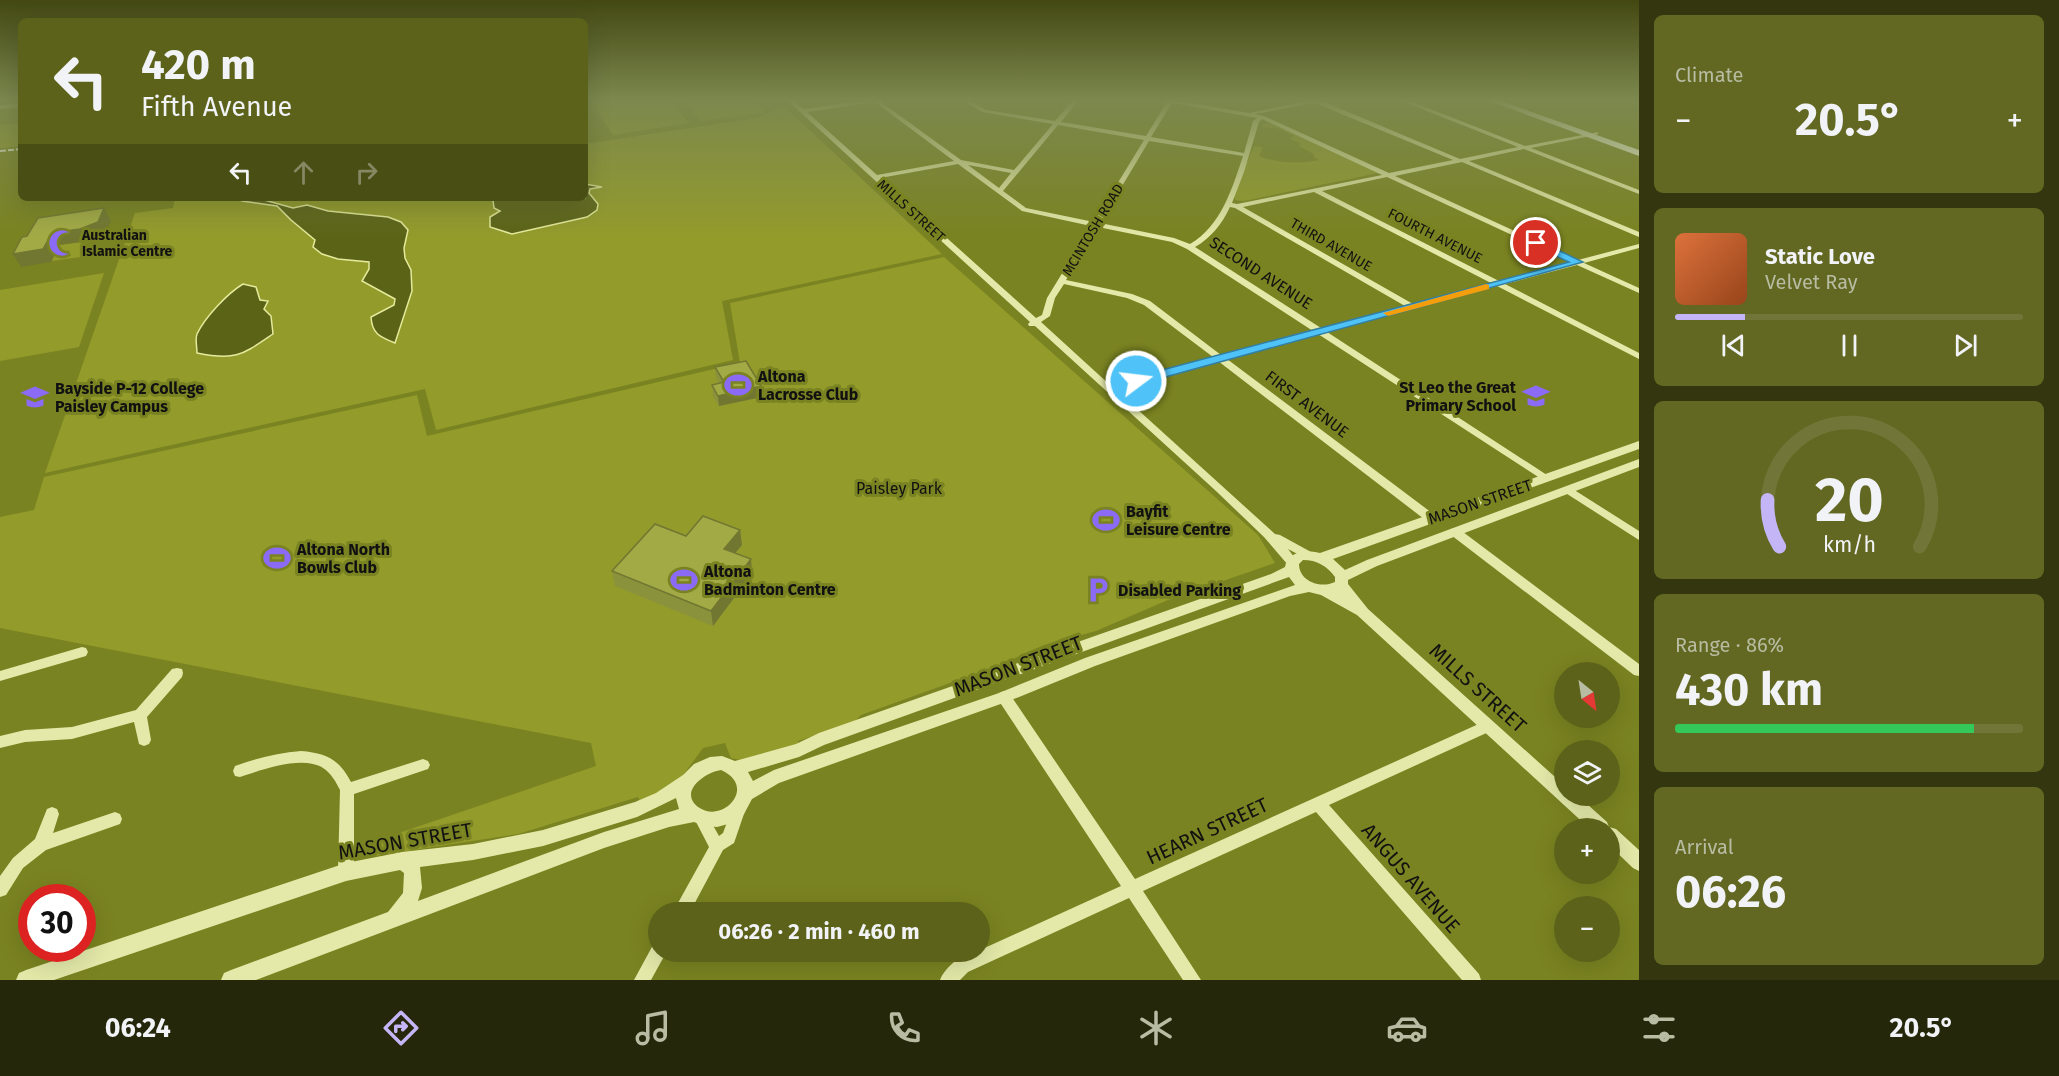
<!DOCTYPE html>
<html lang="en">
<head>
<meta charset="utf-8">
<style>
  :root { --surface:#5c6219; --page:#626822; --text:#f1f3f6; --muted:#b8bca2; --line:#717638; --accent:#c3b5f6 }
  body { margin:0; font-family:"Fira Sans",sans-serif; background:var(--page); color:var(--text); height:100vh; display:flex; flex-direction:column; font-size:22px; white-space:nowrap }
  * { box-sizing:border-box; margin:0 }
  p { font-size:20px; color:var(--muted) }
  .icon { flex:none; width:33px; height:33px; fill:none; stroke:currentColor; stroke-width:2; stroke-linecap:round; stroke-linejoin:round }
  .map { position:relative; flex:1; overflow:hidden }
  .side { display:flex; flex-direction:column; gap:15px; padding:15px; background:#33360e; width:420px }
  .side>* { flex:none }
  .hud { position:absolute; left:18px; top:18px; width:570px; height:183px; border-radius:9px; box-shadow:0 6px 24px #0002; background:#5c6219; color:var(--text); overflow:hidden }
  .needle { width:39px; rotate:150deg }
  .buttons { position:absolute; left:1554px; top:662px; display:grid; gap:12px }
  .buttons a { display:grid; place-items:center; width:66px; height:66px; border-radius:50%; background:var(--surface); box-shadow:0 6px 24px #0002; font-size:30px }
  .speed { position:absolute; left:18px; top:884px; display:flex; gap:12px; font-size:30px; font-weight:700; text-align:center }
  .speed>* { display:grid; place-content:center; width:78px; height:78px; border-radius:50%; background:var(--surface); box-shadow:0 6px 24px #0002; line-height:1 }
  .speed .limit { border:9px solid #d22; background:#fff; color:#111 }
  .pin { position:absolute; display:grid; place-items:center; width:51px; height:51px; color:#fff; margin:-26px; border:3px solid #fff; border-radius:50%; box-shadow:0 2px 6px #0007 }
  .me { position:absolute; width:66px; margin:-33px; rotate:75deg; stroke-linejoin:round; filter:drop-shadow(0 0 4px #0008) }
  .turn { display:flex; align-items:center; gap:21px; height:126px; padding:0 24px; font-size:27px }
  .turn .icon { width:78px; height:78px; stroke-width:2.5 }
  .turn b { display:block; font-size:42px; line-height:51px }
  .lanes { display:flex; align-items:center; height:57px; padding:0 24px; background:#0003; justify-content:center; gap:30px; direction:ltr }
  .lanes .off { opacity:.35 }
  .big { font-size:45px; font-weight:700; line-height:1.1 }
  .side .tile { flex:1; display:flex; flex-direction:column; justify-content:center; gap:9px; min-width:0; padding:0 21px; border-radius:9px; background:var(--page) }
  .side .dial { align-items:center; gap:0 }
  .dial svg { height:156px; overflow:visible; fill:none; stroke:var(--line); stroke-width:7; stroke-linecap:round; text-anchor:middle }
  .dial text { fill:var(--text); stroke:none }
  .song { display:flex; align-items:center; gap:18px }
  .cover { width:72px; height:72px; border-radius:9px; background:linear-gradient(135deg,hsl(20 70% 55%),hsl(20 70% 35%)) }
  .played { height:6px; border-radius:3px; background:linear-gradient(90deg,var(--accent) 20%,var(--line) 20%) }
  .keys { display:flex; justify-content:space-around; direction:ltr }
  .heat { display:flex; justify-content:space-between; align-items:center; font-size:33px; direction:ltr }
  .charge { height:9px; border-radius:4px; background:linear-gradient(90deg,#34c759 86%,var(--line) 0) }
  .trip { position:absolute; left:648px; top:902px; width:342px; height:60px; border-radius:30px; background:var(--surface); box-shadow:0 6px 24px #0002; font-weight:700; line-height:60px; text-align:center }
  .tab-bar { display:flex; height:96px; justify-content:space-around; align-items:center; background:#25270a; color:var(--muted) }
  .tab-bar .icon { width:42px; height:42px }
  .tab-bar .on { color:var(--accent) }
  .tab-bar b { font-size:27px; color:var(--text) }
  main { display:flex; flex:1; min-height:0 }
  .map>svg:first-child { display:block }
</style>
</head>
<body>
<main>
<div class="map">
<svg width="1639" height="980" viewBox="0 0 1639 980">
  <rect width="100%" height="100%" fill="#7a8321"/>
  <g fill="#939b2b">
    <path d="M590 100H669L689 123 613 135Z"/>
    <path d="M683 100H752L765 112 701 121Z"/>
    <path d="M784 106 942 254 722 301 733 360 436 430 425 389 45 473 135 213 173 208 175 198H585V144L756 118Z"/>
    <path d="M17 123 21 124V146L0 148V125Z"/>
    <path d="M1265 123 1274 124 1378 173 1244 201 1235 200 1234 192 1254 146 1263 147 1259 156C1276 163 1301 164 1319 160L1314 157V154L1298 146 1301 144 1289 138 1294 136 1277 128 1261 127Z"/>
    <path d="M88 241 81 257 52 261 59 245Z"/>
    <path d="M944 257 1258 535 1275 563 1168 600 1096 631 1044 645 1000 665 861 715 854 722 798 741 799 747 740 760 731 758 725 743 703 748 681 778 641 803 638 797 518 834 368 857 357 853 355 848 596 766 591 743 0 628V517L34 510 44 477 417 395 427 436 740 363 730 303Z"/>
    <path d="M104 273 79 347 0 361V290Z"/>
  </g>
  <g fill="#5b6317" stroke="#e5ea9c" stroke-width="1.5">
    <path d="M585 184 602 187 590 189 589 193 598 204 597 210 587 217 512 234 490 227V217L500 211 494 208 493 200 496 198H585Z"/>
    <path d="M237 198H257L293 208 307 205 328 211 388 217 401 222 408 230 404 248 405 258 411 270 412 291 395 343C380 337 372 334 371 317L394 305 395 299 362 281 369 269V262L338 259 322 254 313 247 315 240 291 220 277 206 242 201Z"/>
    <path d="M243 284 256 287 260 300 268 301 264 309 271 316 273 334C242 355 236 361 197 353 197 347 195 339 197 334 205 317 228 293 243 284Z"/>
  </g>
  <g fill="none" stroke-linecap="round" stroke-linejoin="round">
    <g fill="#e4e9a9" fill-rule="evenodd">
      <path d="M787 100H793L803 109 870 100H884L881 102 961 160 1014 170 1053 124 982 112 962 100H969L986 110 1055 121 1073 100H1079L1061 122 1146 136 1167 102 1161 100H1174L1249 113 1311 100H1323L1322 101 1460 159 1518 147 1399 100H1407L1525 146 1598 132V134L1596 135 1531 148 1639 190V194L1524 149 1469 161 1639 232V237L1462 162 1395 176 1578 260 1639 244V248L1584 263 1639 288V293L1577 265 1505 284 1639 353V359L1497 286 1327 332 1550 477 1551 479 1546 482 1318 334 1227 359 1436 516 1437 519 1436 522H1428L1218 361 1115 389 1275 534 1280 535 1311 552 1313 555 1311 558 1307 559 1288 549 1298 562 1296 565H1288L1264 537 1216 491 1035 326H1029L1028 324 1030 322ZM875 102 954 161 877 175 807 112ZM1172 103 1257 118 1253 121 1244 153 1151 137ZM1315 103 1453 160 1389 173 1264 116 1255 114ZM1262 119 1382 175 1237 204 1232 203 1244 172 1259 122ZM1058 125 1144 140 1094 222 1026 208 1003 191ZM1149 141 1243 156C1232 189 1221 226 1190 244L1174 238 1100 223ZM958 164 1022 211 1091 226 1047 298 1042 315 1036 318 880 178ZM968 165 1011 173 999 188ZM1387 177 1570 262 1499 281 1322 191ZM1314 192 1491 283 1413 304 1243 207ZM1230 207 1235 208 1405 306 1321 328 1195 247C1211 238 1222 224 1230 207ZM1098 227 1172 242 1187 249 1313 331 1221 355 1150 301 1132 294 1066 280ZM1064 284 1127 298 1144 305 1213 357 1110 385 1041 322 1050 316 1055 298Z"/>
      <path d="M21 103V107L0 109V105Z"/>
      <path d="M1568 486 1639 531V540L1564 492 1563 490Z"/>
      <path d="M1455 528 1459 529 1639 664V676L1634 675 1451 535 1449 532 1451 529Z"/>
      <path d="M82 647 86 648 88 652 86 656 0 681V671Z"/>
      <path d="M177 668 182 669 183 673 182 677 147 717 151 740 149 744 144 746 139 744 134 722 72 739 25 742 0 748V736L25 730 72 727 136 710 172 669Z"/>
      <path d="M1004 691 1009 693 1135 879 1483 722 1488 720 1493 722 1495 726 1493 730 1329 805 1479 974 1481 980H1462L1316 812 1143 891 1201 980H1183L1129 898 968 972 960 980H940C946 965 964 953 980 951V950L1121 886 999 701 997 697 999 693Z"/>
      <path d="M301 751C326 753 339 759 351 782L423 759 428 761 430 765 428 769 354 794V872L351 877 346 880 341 877 338 872 340 790C336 782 331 773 323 768 302 755 262 770 240 777L235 776 233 771 235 766C257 758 278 753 301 751Z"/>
      <path d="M739 801 744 803 746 808 734 843 723 850 690 912H673L709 847 694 818 696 813 701 811 706 813 719 836 723 833 734 803Z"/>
      <path d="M52 807 57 809 59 814 53 833 115 812 120 814 122 819 120 824 46 850 23 868 6 895 0 897V876L13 858 35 839 47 809Z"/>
      <path d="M658 943V951H667L651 980H634L653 945Z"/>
    </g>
    <path fill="#e4e9a9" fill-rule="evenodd" d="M1639 441V449L1333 559 1345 570 1367 560 1639 459V467L1377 566 1348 580V584L1368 609 1564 785V795H1577L1607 822 1609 827 1616 829 1639 850V871L1633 868 1610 846V828H1589L1357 615 1321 595 1309 592 1290 596 1095 666 1009 701 779 783 752 799 744 814 728 824 717 827 704 826 694 822 669 827 604 848 256 980H221L224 973 231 970 388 912 403 893 404 873 400 870 346 881 54 980H16L19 973 26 970 346 863 402 852 473 844 543 830 635 802 656 793 683 775 694 764 710 757 722 756 735 761 796 744 819 733 1271 574 1285 567 1287 559C1299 550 1307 550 1320 553ZM1303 560C1317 560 1327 566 1335 577V582C1320 589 1299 581 1299 564ZM1289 577 1295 585 1085 658 999 693 774 770 753 781 748 772 799 757 824 745ZM721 770C758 786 723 825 698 807 678 791 706 772 721 770ZM676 798 679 809 604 832 418 901 422 888 420 867 473 860 543 846 637 817Z"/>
    <path fill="#fbfeec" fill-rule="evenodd" d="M1487 100H1498L1639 150V156Z"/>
    <path stroke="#fff" stroke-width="2" stroke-dasharray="6 2" stroke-linecap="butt" d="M0 151 21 149"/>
  </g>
  <g fill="#8b923c">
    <path d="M715 367 761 386 762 397 719 406 713 396 712 385 719 383 716 378Z"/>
    <path d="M740 530 742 545 735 553 751 559 752 574 713 626 615 586 612 571 686 536Z"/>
  </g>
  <g fill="#717731">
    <path d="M104 208 111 221 105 234 88 241 59 245 51 262 21 267 13 254 52 233Z"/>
    <path d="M761 386 762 397 719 406 718 396Z"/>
    <path d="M740 530 742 545 726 564 724 549Z"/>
    <path d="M751 559 752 574 713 626 711 611Z"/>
  </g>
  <g fill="#a2aa46" stroke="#717731" stroke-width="1.5">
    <path d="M104 208 98 222 80 229 52 233 43 249 13 254 22 237 27 236 38 218Z"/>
    <path d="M746 361 761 386 718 396 712 385 724 382 715 367Z"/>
    <path d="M703 516 740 530 724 549 751 559 711 611 612 571 655 524 686 536Z"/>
  </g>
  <linearGradient id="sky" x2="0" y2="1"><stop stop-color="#434812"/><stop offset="0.42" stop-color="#7c884e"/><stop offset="1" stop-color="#7c884e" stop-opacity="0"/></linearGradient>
  <rect width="1639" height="237" fill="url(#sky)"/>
  <path fill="#4fc3f7" stroke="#337fa1" stroke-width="1.5" d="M1532 241H1539L1583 262 1140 384H1132L1130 381 1132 378 1569 262 1532 245Z"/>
  <path fill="#f59e0b" d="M1486 284 1489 285V289L1388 316 1383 313Z"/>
  <defs>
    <symbol id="mosque-bare" viewBox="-9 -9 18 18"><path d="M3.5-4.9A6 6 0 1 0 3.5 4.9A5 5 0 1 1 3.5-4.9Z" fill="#8b6af5" stroke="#7a8321" stroke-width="2.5" paint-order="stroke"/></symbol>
    <symbol id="stadium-bare" viewBox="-9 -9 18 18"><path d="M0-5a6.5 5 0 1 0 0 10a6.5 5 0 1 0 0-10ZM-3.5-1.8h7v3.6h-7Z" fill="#8b6af5" stroke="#7a8321" stroke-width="2.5" paint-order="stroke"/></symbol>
    <symbol id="school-bare" viewBox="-9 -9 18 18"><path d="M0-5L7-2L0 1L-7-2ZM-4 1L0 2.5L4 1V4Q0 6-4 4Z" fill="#8b6af5" stroke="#7a8321" stroke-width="2.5" paint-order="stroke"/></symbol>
    <symbol id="parking-bare" viewBox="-9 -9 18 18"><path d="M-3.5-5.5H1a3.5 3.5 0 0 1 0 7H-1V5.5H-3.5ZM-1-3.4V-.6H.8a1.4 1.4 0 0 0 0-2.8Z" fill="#8b6af5" stroke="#7a8321" stroke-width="2.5" paint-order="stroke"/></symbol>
  </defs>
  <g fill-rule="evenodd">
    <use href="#mosque-bare" x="43" y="224" width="38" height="38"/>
    <use href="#stadium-bare" x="719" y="366" width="38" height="38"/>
    <use href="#school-bare" x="1517" y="377" width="38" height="38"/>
    <use href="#school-bare" x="16" y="378" width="38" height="38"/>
    <use href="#stadium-bare" x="1087" y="501" width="38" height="38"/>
    <use href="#stadium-bare" x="258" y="539" width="38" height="38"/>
    <use href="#stadium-bare" x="665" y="561" width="38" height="38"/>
    <use href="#parking-bare" x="1079" y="571" width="38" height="38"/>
  </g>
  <g text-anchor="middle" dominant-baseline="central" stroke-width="6" stroke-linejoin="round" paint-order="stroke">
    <g font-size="14" fill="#111" stroke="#7a8321">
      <text transform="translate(911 211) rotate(42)">MILLS STREET</text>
      <text transform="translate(1093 230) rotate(-59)">MCINTOSH ROAD</text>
      <text transform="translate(1435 236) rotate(27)">FOURTH AVENUE</text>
      <text transform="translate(1331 245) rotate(30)">THIRD AVENUE</text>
    </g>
    <g font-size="14" font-weight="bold" fill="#111" stroke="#7a8321" text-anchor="start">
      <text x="82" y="235">Australian<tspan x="82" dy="16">Islamic Centre</tspan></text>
    </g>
    <g font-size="16" fill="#111" stroke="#7a8321">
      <text transform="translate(1261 273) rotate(33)">SECOND AVENUE</text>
      <text transform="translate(1307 404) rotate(37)">FIRST AVENUE</text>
      <text transform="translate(1480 502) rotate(-19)">MASON STREET</text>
    </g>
    <g font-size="16" font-weight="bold" fill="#111" stroke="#7a8321" text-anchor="start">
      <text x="758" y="376">Altona<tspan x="758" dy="18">Lacrosse Club</tspan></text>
      <text x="1516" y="387" text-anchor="end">St Leo the Great<tspan x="1516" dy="18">Primary School</tspan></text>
      <text x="55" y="388">Bayside P-12 College<tspan x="55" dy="18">Paisley Campus</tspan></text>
      <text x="1126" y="511">Bayfit<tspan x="1126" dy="18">Leisure Centre</tspan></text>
      <text x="297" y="549">Altona North<tspan x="297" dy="18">Bowls Club</tspan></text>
      <text x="704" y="571">Altona<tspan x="704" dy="18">Badminton Centre</tspan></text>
      <text x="1118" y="590">Disabled Parking</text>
    </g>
    <g font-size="16" fill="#111" stroke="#7a8321">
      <text x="899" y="488">Paisley Park</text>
    </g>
    <g font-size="20" fill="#111" stroke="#7a8321">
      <text transform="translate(1018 666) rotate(-21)">MASON STREET</text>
      <text transform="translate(1478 688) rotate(42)">MILLS STREET</text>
      <text transform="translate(1207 831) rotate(-25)">HEARN STREET</text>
      <text transform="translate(405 841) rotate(-10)">MASON STREET</text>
      <text transform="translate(1411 878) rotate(49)">ANGUS AVENUE</text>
    </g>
  </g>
</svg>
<div class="buttons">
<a><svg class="needle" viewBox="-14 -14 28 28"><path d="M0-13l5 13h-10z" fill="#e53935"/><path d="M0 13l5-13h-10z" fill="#b8bca2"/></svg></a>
<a><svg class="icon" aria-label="layers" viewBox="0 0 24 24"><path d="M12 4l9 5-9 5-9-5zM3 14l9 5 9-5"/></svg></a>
<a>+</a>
<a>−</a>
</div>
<div class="speed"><div class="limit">30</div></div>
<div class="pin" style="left:1536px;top:243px;background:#d93025"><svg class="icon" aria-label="arrive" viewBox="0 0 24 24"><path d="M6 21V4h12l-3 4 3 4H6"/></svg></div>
<svg class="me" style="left:1136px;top:381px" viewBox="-20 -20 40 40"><circle r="17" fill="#4fc3f7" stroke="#fff" stroke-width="3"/><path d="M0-11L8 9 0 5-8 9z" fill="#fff"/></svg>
<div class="trip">06:26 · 2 min · 460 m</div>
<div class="hud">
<div class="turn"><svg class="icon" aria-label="left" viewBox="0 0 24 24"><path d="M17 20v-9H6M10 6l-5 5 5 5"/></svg><div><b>420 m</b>Fifth Avenue</div></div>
<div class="lanes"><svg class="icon" aria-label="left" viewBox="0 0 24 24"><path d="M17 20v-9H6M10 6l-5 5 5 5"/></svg><svg class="icon off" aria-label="ahead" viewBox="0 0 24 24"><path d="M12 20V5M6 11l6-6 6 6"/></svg><svg class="icon off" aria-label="right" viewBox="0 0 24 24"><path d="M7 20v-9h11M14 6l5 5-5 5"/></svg></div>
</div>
</div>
<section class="side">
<div class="tile"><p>Climate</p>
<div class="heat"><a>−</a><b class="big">20.5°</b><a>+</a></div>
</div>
<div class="tile">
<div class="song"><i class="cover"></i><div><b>Static Love</b><p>Velvet Ray</p></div></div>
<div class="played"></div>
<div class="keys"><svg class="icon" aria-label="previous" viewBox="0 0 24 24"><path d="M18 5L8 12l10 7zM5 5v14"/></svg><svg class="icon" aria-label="pause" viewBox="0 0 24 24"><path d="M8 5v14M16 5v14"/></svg><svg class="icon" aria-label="next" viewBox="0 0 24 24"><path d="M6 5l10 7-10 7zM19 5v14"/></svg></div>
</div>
<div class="tile dial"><svg viewBox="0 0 100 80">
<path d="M14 69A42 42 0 1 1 86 69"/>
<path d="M14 69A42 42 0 0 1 8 45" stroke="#c3b5f6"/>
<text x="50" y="56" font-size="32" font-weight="700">20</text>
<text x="50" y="72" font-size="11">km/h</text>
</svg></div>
<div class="tile"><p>Range · 86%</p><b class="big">430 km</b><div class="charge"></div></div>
<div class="tile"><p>Arrival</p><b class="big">06:26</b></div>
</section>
</main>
<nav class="tab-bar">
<b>06:24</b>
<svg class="icon on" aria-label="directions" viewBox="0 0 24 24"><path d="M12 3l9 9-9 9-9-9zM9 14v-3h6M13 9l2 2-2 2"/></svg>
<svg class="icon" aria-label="music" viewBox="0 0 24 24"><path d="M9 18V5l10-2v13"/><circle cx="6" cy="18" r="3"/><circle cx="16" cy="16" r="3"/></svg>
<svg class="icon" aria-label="phone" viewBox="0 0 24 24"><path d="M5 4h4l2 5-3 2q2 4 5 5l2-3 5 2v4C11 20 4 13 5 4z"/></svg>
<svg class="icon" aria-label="climate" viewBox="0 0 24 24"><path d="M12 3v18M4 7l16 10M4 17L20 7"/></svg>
<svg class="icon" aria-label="car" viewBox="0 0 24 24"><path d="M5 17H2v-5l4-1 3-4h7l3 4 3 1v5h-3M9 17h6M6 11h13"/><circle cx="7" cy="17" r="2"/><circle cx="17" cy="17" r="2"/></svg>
<svg class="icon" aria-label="filters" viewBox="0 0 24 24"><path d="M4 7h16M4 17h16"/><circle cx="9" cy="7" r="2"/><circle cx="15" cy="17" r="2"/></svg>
<b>20.5°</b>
</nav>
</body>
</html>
